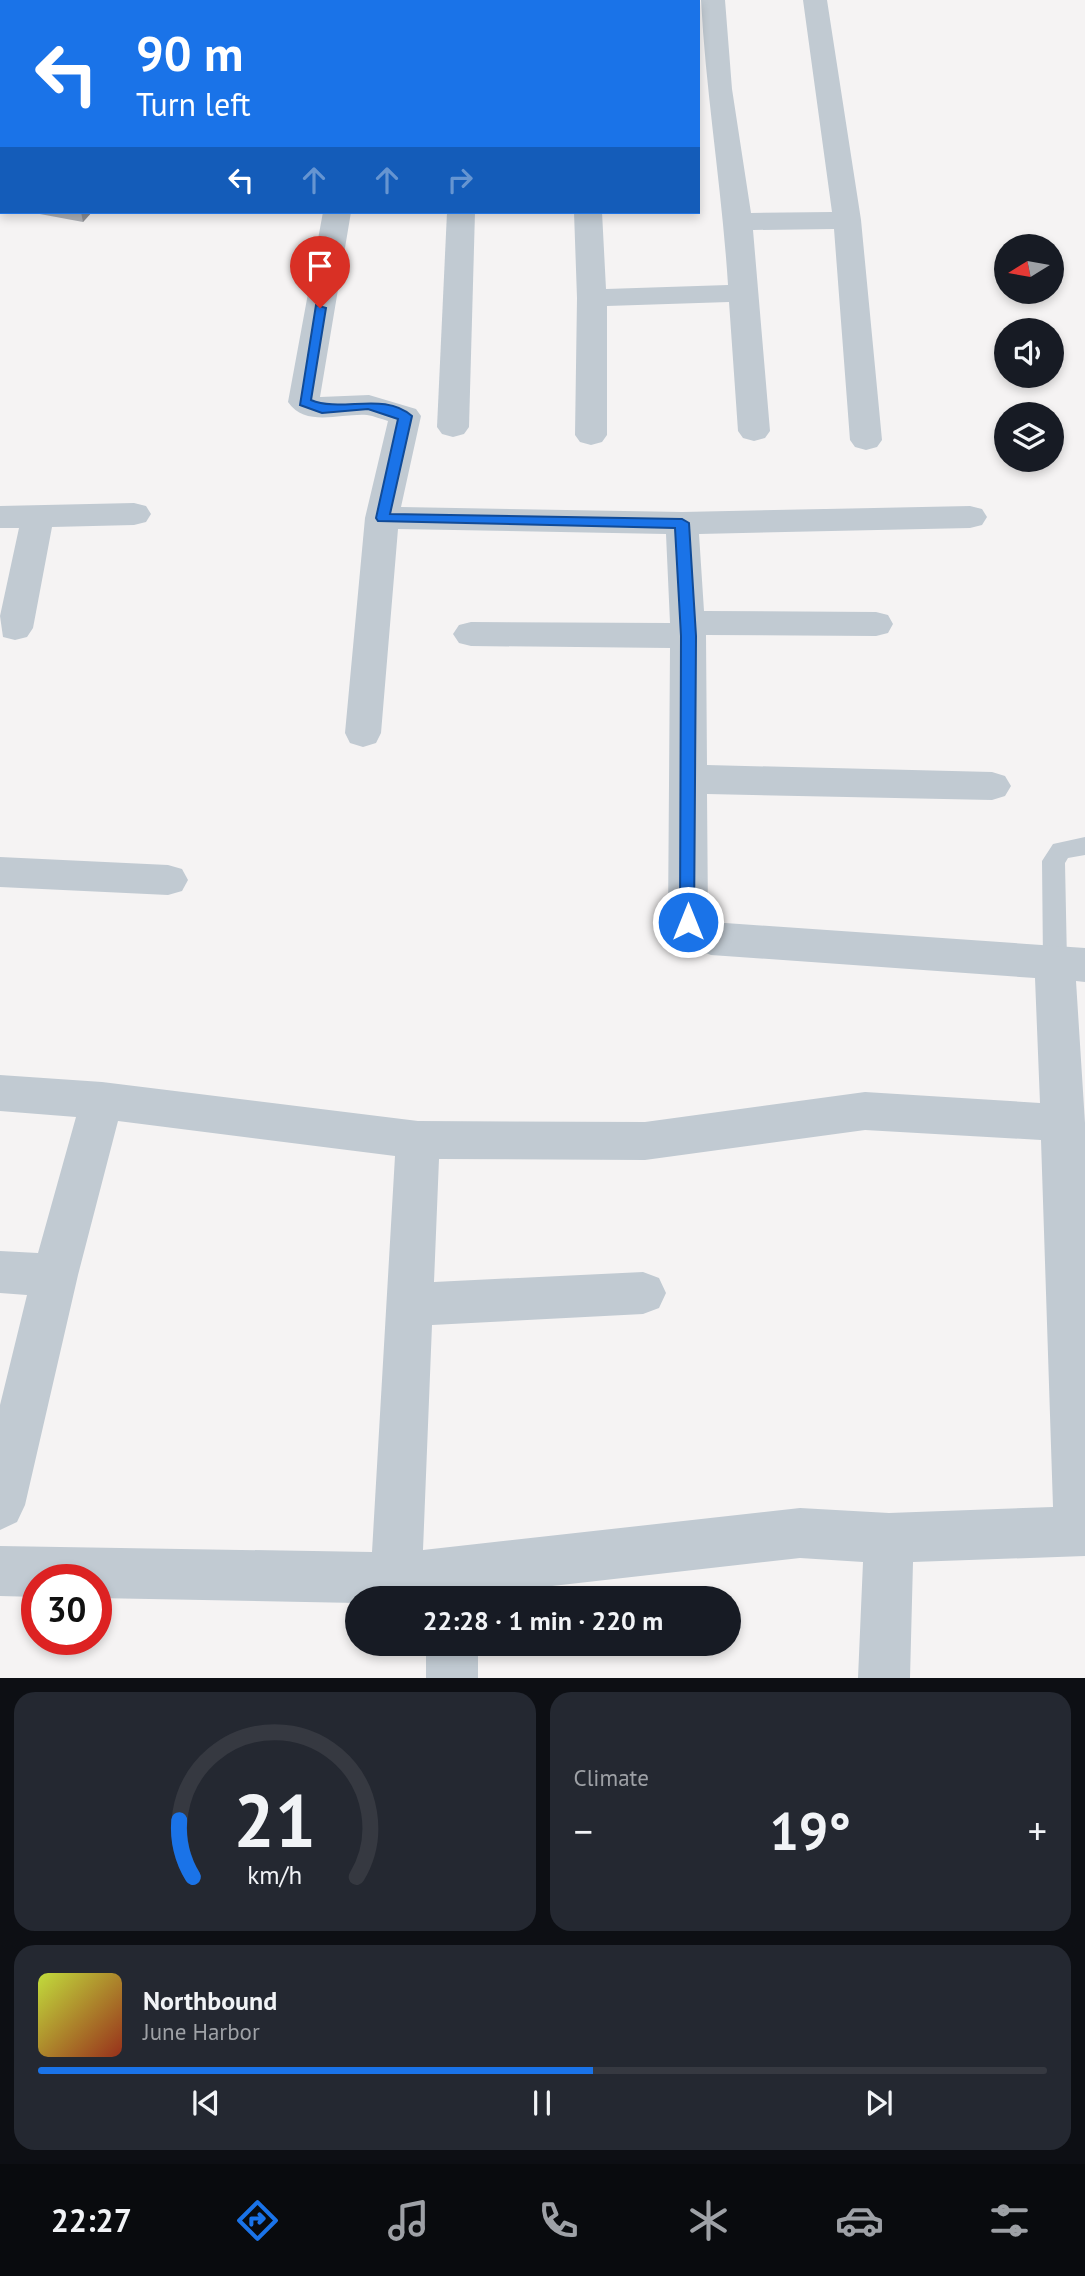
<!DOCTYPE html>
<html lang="en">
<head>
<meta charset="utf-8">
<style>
  :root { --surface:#171b24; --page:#242831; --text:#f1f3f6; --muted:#9ea1a6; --line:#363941; --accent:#1a73e8 }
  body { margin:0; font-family:"PT Sans",sans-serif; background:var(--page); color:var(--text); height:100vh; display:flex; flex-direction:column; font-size:26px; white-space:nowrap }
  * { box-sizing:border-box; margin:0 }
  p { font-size:23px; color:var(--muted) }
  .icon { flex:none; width:38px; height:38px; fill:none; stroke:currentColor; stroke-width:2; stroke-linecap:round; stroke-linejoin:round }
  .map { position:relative; height:1678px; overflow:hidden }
  .panel { display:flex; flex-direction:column; gap:14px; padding:14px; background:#0d0f14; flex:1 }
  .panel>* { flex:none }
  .banner { position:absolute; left:0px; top:0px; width:700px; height:214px; box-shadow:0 4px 10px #0003; background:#1a73e8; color:#fff; overflow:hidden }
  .needle { width:46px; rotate:259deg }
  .tools { position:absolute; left:994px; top:234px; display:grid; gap:14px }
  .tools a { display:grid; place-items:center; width:70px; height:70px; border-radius:50%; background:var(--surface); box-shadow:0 4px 10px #0003; font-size:35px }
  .speed { position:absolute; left:21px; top:1564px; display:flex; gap:14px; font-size:35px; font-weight:700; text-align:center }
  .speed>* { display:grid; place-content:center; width:91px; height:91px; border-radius:50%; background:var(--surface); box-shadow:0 4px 10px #0003; line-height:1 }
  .speed .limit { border:10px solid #d22; background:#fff; color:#111 }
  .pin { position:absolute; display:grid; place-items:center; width:60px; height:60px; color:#fff; margin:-72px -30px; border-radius:50% 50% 50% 0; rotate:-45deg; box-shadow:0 0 7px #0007 }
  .pin .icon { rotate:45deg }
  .me { position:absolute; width:77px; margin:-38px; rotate:0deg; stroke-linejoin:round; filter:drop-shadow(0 0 5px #0008) }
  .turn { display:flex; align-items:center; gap:24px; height:147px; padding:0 21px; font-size:32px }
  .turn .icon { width:91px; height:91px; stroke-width:2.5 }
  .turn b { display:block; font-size:49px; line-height:60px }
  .lanes { display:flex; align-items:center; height:66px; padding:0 21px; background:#0003; justify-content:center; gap:35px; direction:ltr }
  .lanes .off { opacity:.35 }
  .big { font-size:52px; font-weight:600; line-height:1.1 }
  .panel .card { flex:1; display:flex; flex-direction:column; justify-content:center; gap:10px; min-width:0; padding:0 24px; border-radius:21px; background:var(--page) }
  .panel .dial { align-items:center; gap:0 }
  .dial svg { height:182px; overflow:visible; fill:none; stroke:var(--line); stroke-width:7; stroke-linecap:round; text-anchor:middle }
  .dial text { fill:var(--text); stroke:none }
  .song { display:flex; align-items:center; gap:21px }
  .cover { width:84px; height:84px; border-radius:10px; background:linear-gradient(135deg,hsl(70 70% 55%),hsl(10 70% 35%)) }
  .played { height:7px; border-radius:4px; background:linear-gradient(90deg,var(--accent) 55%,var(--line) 55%) }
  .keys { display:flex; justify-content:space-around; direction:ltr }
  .heat { display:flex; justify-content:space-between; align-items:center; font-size:38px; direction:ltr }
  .panel .tiles { flex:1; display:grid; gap:14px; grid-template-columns:1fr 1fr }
  .card:last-child { grid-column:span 2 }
  .trip { position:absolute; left:345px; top:1586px; width:396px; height:70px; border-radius:35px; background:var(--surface); box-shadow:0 4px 10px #0003; font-weight:600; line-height:70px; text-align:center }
  .tab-bar { display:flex; height:112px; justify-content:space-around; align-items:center; background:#090b0e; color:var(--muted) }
  .tab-bar .icon { width:49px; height:49px }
  .tab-bar .selected { color:var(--accent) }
  .tab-bar b { font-size:32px; color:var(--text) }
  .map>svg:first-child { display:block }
</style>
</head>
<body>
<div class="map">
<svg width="1085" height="1678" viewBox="0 0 1085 1678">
  <rect width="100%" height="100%" fill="#f5f3f3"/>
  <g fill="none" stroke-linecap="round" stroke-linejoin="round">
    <defs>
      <path id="trunk" d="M2 106V124H0V107Z"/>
    </defs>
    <use href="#trunk" stroke="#7690ad" stroke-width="4"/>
    <path fill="#c1cad2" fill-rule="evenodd" d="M1085 837V855L1068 858 1065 863 1067 962 1063 969 1055 972 1047 969 1043 962 1042 861 1053 844Z"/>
    <g fill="#c1cad2" fill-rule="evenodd">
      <rect x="357" y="0" width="24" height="2"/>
      <path d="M464 0H488L463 2Z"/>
      <rect x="574" y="0" width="24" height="2"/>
      <path d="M701 0H725L732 89 751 213 832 212 803 0H827L861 220 882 440 877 447 866 450 855 447 850 440 834 229 753 230 770 431 765 438 754 441 743 438 738 431 729 302 607 306V435L602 442 591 445 580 442 575 435 577 298 574 212H602L606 289 728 285C722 189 706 95 701 0Z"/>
      <path d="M323 212H351L320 397 369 395 416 409 421 416 401 507 682 512 970 506 982 509 987 517 982 525 970 528 699 534 704 611 876 612 888 615 893 624 888 633 876 636 706 635 707 765 992 772 1005 776 1011 786 1005 796 992 800 707 794 708 918 711 922 1085 948V982L1076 981 1085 1123V1556L913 1562 910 1678H858L863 1562 800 1558 446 1598H357V1603L96 1598V1580H37V1597L0 1596V1546L372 1552 395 1156 118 1121 78 1275 25 1505 17 1522 0 1530V1405L27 1295 0 1293V1251L38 1253 76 1117 0 1111V1075L102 1082 418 1121 645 1122 865 1092 1040 1103 1035 978 711 955 683 944 668 922 670 648 471 646 459 643 453 634 459 625 471 622 670 623 666 534 398 529 381 733 376 743 363 747 350 743 345 733 365 518 388 421C381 419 374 416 367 415 341 413 306 428 288 402ZM865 1130 1041 1140 1053 1507 889 1513 800 1508 423 1550 432 1325 643 1314 659 1308 666 1293 659 1278 643 1272 434 1282 439 1159 645 1160Z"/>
      <path d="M447 212H475L469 427 464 434 453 437 442 434 437 427Z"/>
      <path d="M134 503 146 506 151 514 146 522 134 525 52 527 33 628 27 637 15 640 3 637 0 616 19 528H0V506Z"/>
      <path d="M0 857 168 865 182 869 188 880 182 891 168 895 0 887Z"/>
      <rect x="426" y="1643" width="52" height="35"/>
    </g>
    <use href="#trunk" fill="#9fb4c9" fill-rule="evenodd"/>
  </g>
  <g fill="#b0b2b7">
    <path d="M68 0H150L149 2H78Z"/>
    <path d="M29 212H92L83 222Z"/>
  </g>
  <path fill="#909195" d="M81 212H92L83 222Z"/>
  <path fill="#cdcfd5" stroke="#909195" stroke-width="2" d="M107 0H143L142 2H117Z"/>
  <path fill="#1a73e8" stroke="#114b97" stroke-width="2" d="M316 305 326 308 311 400C342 413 384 391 412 416L390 514 682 519 689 523 696 636 694 927 688 929 680 922 681 636 675 528 378 521 376 518 398 419 368 409 322 413 300 405Z"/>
</svg>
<div class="tools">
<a><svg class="needle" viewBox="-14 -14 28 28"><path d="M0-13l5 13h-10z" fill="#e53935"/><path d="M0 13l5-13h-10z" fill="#9ea1a6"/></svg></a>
<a><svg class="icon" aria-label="sound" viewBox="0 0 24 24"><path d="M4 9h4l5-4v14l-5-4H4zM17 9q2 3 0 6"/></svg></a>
<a><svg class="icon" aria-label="layers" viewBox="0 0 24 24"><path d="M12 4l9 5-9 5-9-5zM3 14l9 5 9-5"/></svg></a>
</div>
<div class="speed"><div class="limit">30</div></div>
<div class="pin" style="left:320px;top:308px;background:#d93025"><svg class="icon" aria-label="arrive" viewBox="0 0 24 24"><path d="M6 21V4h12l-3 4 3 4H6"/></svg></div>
<svg class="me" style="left:688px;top:922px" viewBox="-20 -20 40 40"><circle r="17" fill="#1a73e8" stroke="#fff" stroke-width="3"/><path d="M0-11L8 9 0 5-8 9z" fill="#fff"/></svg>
<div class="trip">22:28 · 1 min · 220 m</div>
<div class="banner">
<div class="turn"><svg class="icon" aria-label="left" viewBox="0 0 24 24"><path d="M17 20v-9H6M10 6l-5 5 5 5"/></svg><div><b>90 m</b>Turn left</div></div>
<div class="lanes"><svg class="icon" aria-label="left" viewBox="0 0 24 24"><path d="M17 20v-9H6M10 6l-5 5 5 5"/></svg><svg class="icon off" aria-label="ahead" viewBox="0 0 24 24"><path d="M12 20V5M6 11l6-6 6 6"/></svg><svg class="icon off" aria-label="ahead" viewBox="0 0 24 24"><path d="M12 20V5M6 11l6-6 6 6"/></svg><svg class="icon off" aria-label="right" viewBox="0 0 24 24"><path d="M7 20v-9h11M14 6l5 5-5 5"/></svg></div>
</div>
</div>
<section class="panel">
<div class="tiles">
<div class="card dial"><svg viewBox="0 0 100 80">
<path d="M14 69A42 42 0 1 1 86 69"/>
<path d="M14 69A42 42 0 0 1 8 44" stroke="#1a73e8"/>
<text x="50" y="56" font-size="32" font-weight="700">21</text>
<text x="50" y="72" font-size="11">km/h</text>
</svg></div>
<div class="card"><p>Climate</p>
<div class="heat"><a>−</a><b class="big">19°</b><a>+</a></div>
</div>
<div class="card">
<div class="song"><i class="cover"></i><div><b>Northbound</b><p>June Harbor</p></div></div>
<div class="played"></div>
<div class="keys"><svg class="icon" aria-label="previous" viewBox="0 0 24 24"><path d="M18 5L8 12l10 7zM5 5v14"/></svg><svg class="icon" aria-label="pause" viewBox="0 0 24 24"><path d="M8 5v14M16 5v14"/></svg><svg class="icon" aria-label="next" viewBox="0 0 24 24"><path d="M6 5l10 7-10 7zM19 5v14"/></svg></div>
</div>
</div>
</section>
<nav class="tab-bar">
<b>22:27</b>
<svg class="icon selected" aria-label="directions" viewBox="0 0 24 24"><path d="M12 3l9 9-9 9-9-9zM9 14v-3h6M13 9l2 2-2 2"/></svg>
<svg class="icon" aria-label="music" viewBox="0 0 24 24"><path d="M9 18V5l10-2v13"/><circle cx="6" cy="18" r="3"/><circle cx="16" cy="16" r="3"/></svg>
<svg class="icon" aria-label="phone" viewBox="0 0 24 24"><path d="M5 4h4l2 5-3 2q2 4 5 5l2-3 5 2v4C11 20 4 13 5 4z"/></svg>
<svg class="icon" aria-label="climate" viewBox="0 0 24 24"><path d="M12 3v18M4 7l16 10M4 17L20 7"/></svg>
<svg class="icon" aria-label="car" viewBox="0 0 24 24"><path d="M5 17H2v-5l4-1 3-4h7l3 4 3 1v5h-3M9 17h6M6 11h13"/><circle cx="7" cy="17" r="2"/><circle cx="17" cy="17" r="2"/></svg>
<svg class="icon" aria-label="filters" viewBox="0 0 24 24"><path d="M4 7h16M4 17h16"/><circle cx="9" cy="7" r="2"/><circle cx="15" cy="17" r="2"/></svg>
</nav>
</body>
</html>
